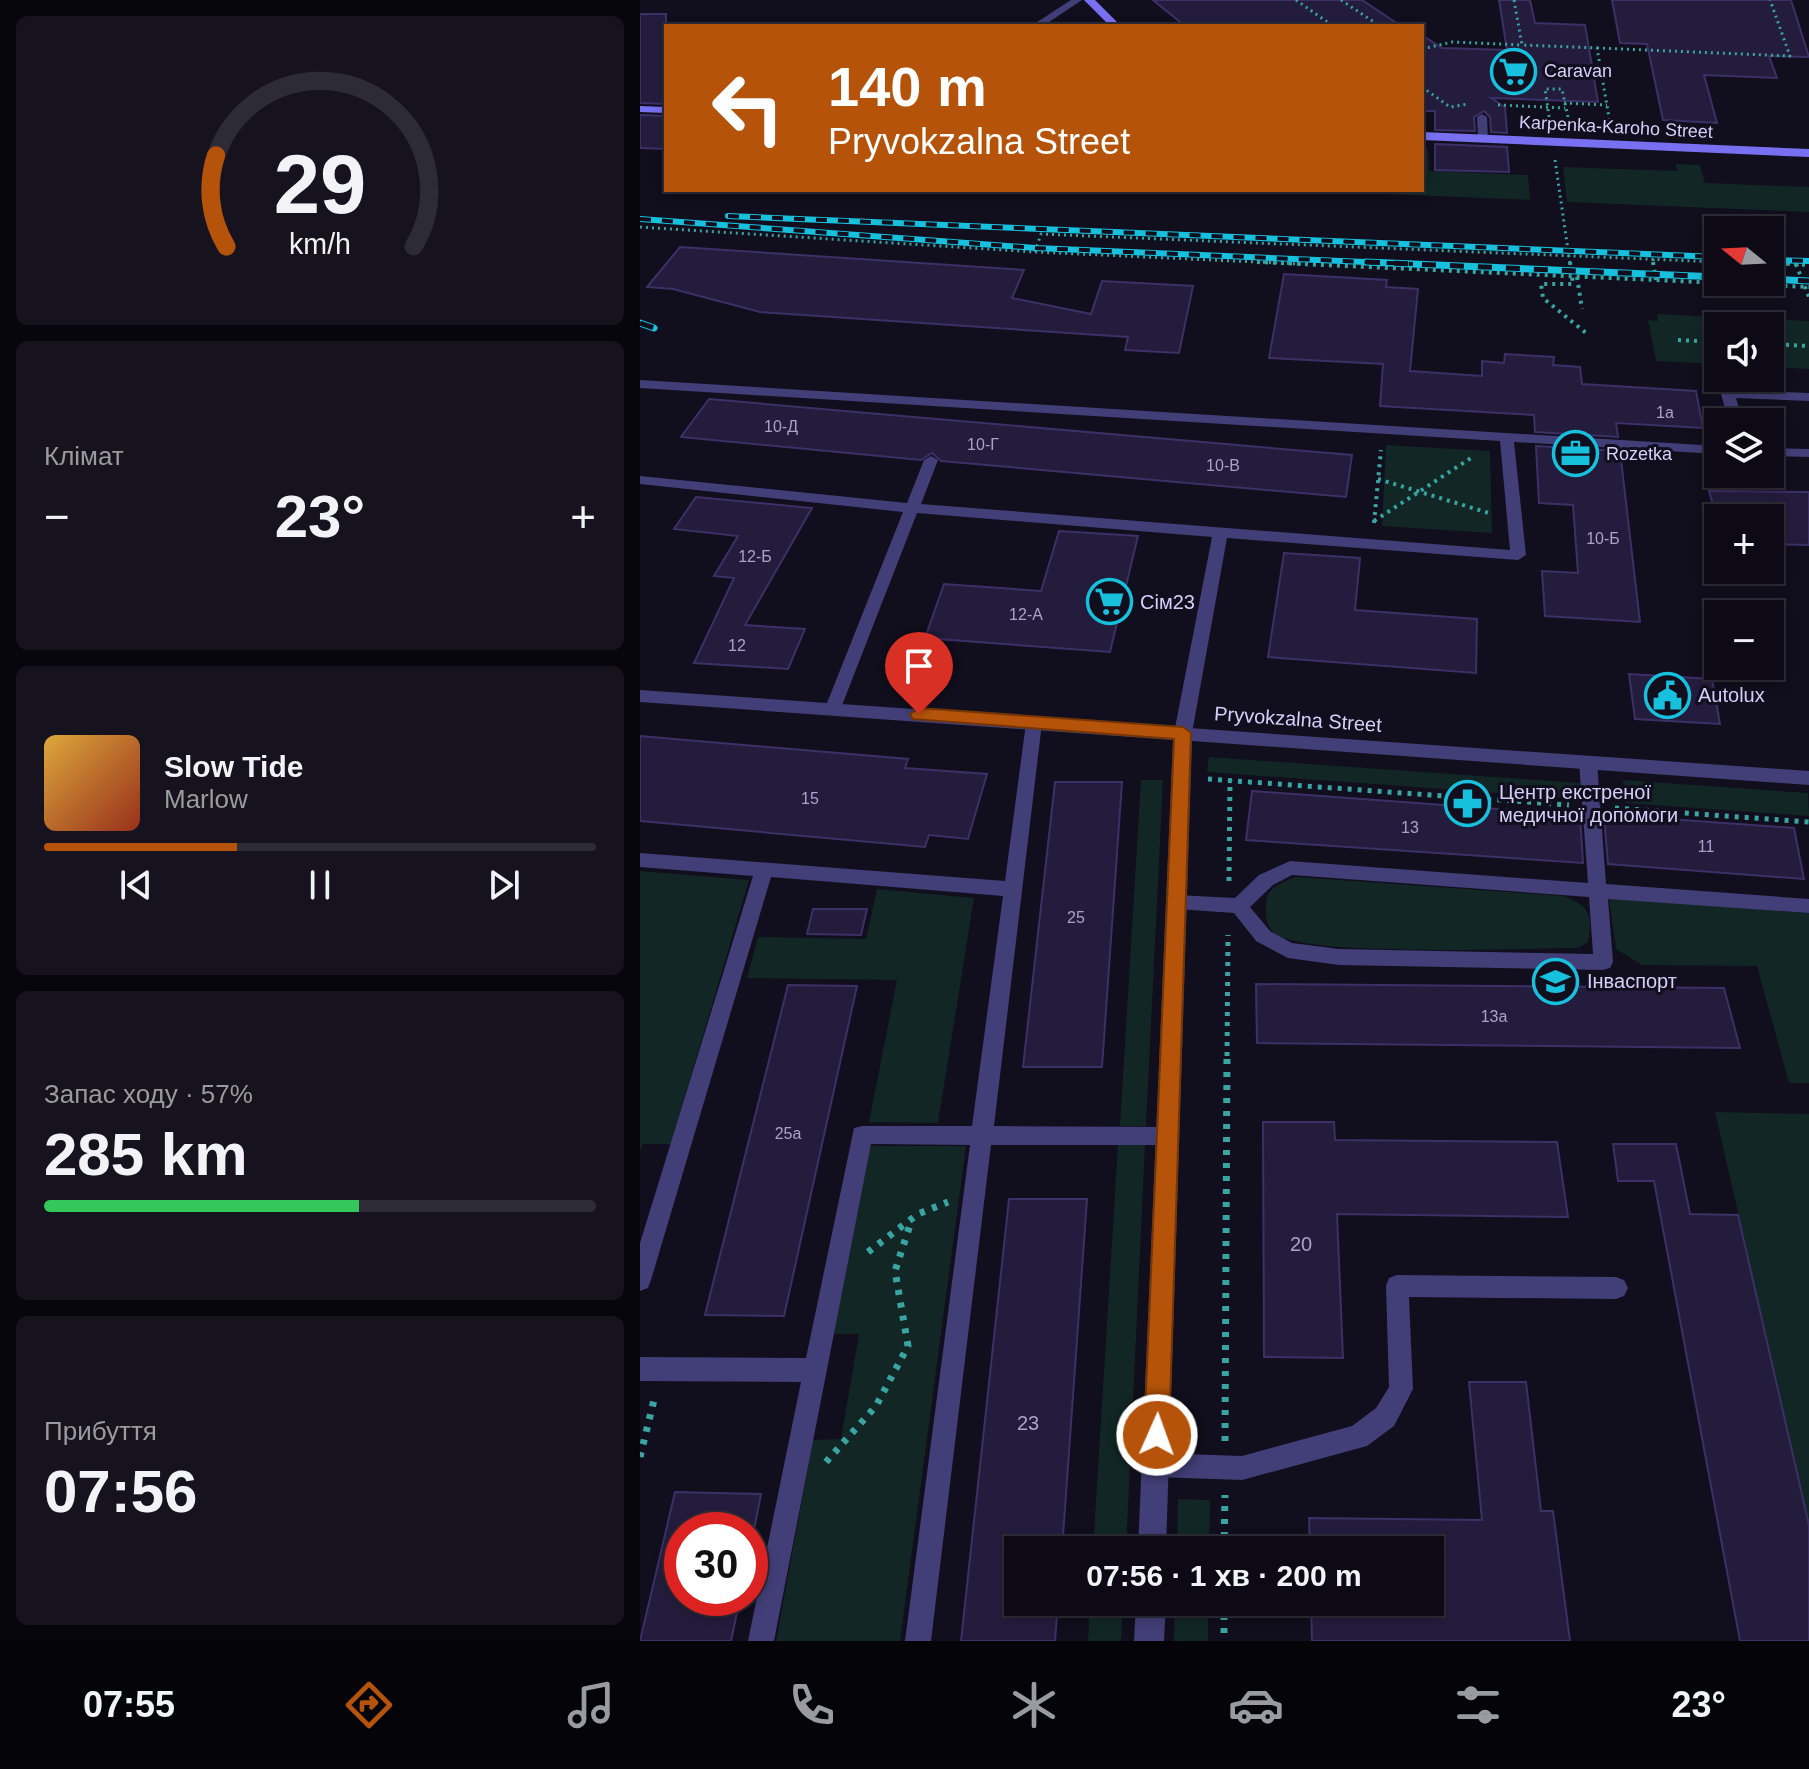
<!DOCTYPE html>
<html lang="uk">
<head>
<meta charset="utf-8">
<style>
  :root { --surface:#0d0a16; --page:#16131f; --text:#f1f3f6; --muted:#9a9aa1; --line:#2d2b35; --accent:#b45309 }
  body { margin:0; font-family:Helvetica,sans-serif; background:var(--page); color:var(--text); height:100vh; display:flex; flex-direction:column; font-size:30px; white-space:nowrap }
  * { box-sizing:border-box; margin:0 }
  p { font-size:26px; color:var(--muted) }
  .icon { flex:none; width:44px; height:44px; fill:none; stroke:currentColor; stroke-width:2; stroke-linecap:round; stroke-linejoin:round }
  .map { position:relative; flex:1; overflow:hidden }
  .panel { display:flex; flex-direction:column; gap:16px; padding:16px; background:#07060c; width:640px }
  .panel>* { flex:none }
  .banner { position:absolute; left:24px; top:24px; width:760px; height:168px; border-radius:0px; box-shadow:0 4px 12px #0003,0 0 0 2px var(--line); background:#b45309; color:#fff; overflow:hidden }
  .needle { width:52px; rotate:288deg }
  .tools { position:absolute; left:1064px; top:216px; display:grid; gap:16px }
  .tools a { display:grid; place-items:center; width:80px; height:80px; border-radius:0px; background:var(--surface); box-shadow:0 4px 12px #0003,0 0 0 2px var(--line); font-size:40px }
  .speed { position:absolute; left:24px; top:1512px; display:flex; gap:16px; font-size:40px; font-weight:700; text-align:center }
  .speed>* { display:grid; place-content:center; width:104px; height:104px; border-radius:50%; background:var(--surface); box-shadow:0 4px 12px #0003,0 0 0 2px var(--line); line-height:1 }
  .speed .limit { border:12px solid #d22; background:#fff; color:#111 }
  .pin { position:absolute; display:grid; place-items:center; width:68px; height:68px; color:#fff; margin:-82px -34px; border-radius:50% 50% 50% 0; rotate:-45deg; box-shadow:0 0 8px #0007 }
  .pin .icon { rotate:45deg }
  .me { position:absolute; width:88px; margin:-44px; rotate:2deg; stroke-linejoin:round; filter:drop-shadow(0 0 6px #0008) }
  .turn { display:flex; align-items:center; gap:28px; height:168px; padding:0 32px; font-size:36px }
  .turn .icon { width:104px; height:104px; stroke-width:2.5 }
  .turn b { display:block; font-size:56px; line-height:68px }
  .big { font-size:60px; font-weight:700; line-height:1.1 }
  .panel .widget { flex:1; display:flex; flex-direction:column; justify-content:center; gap:12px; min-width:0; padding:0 28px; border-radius:12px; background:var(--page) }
  .panel .dial { align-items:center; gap:0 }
  .dial svg { height:208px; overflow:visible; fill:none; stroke:var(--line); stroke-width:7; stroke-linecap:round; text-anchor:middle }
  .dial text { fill:var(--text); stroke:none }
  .song { display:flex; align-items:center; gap:24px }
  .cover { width:96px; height:96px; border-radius:12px; background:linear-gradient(135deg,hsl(40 70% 55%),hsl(10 70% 35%)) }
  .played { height:8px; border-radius:4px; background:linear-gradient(90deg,var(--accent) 35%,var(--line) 35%) }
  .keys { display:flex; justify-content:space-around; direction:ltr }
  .heat { display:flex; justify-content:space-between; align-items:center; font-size:44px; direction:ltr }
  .charge { height:12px; border-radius:6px; background:linear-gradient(90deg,#34c759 57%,var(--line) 0) }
  .trip { position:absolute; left:364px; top:1536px; width:440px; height:80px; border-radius:0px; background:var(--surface); box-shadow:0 4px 12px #0003,0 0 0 2px var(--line); font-weight:700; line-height:80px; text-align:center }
  .dock { display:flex; height:128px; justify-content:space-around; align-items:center; background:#050409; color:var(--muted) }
  .dock .icon { width:56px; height:56px }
  .dock .selected { color:var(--accent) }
  .dock b { font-size:36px; color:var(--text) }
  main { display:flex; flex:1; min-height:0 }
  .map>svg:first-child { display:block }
</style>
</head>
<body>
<main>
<section class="panel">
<div class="widget dial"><svg viewBox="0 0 100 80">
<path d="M14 69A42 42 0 1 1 86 69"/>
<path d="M14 69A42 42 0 0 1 10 34" stroke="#b45309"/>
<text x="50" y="56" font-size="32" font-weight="700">29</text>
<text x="50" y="72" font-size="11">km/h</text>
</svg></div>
<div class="widget"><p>Клімат</p>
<div class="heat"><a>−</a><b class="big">23°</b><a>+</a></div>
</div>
<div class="widget">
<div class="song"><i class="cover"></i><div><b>Slow Tide</b><p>Marlow</p></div></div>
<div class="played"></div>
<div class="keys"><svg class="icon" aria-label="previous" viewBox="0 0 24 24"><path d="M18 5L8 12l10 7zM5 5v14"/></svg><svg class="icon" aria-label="pause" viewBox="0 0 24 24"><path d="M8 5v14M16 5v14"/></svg><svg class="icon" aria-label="next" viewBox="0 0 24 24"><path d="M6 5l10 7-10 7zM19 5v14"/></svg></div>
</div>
<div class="widget"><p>Запас ходу · 57%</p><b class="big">285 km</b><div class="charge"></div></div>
<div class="widget"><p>Прибуття</p><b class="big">07:56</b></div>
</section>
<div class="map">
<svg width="1169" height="1641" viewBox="0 0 1169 1641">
  <rect width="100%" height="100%" fill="#110e1d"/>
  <g fill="#122626">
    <path d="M782 149H788L789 171 888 175 890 200 695 192 782 190Z"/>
    <path d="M1036 164 1060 165 1065 183 1169 187V212L927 202 923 167 1037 171Z"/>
    <path d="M1017 314 1169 321V369L1130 367V326H1078V364L1016 361 1008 320 1018 321Z"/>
    <path d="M746 445 850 451 852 533 742 526Z"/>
    <path d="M569 757 940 783 942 799 567 772Z"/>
    <path d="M501 780H523L506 1126H480Z"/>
    <path d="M983 780 1168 793 1169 816 985 803Z"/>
    <path d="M0 871 109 880 31 1144H3L0 1151Z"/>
    <path d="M656 877 924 896C950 907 953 915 948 942L938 948C888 948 659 958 633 932 626 925 625 912 626 903 627 887 643 882 656 877Z"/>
    <path d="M237 889 334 898 298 1123 229 1122 257 980 107 978 118 937 226 939Z"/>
    <path d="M969 898 1169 913V1083H1149L1117 966 1002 965 976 949Z"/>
    <path d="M1075 1112 1169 1114V1525L1161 1487Z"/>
    <path d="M478 1145H505L486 1550H453Z"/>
    <path d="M227 1146H326L260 1641H136L173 1440 201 1439 219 1334H192Z"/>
    <path d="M538 1499 570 1500 569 1550H537Z"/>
    <path d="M450 1602H483L481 1641H448Z"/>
    <path d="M535 1602H568V1641H534Z"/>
  </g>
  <g fill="#241c3c" stroke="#3d3066" stroke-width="2">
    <path d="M513 0H722L761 26H545Z"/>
    <path d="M859 0H890L895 23 945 25 958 102 851 98 865 107 867 133 851 132 850 117 844 111 834 117 835 131 795 130V111H782V35L802 48 867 50Z"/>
    <path d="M972 0H1151L1169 57 1129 56 1137 78 1064 75 1077 123 1023 120 1007 44 980 43Z"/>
    <path d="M0 14H26V104L0 103Z"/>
    <path d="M0 115 26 116V149L0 148Z"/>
    <path d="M795 144 867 147 869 172 795 170Z"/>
    <path d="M40 247 384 270 372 298 451 314 462 281 553 286 539 353 485 350 488 337 120 312 33 289 7 287Z"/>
    <path d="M644 274 747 280 746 287 778 289 770 371 842 376V361L864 363 865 354 914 357 913 365 940 367 942 384 1056 391 1063 428 976 423 978 437 895 432 894 415 740 406 743 364 629 358Z"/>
    <path d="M69 399 239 414 712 455 706 497 301 461 292 453 281 460 41 437Z"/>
    <path d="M896 446 980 451 1000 622 905 616 902 571 938 573 933 505 899 503Z"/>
    <path d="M1069 491 1169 492V545L1130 544V518H1077Z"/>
    <path d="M56 497 172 508 105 625 165 629 148 669 54 663 94 578 74 576 98 536 34 529Z"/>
    <path d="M419 531 498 536 470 652 285 638 304 584 401 591Z"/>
    <path d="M644 553 720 558 715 610 837 619 836 673 628 657Z"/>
    <path d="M989 674 1072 679 1080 724 995 719Z"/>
    <path d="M0 736 268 759 265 768 347 774 328 839 289 835 285 847 0 821Z"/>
    <path d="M415 782H482L462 1067H383Z"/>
    <path d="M612 791 940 815 943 863 606 840Z"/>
    <path d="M972 815 1154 828 1164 879 968 864 964 816Z"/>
    <path d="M173 909H227L221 935 167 934Z"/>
    <path d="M616 984 1084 988 1100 1048 617 1043Z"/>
    <path d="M148 985 217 986 144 1316 65 1315Z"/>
    <path d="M623 1122H694L695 1140 917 1142 928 1217 697 1214 703 1358 624 1357Z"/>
    <path d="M973 1144H1036L1050 1214 1098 1215 1169 1525V1641H1100L1014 1181H978Z"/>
    <path d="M369 1199H447L422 1550H378V1602H418L415 1641H321Z"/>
    <path d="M829 1382H886L901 1511H913L930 1641H672L671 1602H790V1550H670L669 1518 842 1520Z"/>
    <path d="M35 1492 121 1494 114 1530H42V1598H100L91 1641H0Z"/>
  </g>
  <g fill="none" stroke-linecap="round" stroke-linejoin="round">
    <g stroke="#39a4a2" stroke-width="3" stroke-dasharray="2 4" stroke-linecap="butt">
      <path d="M656 0 693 26"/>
      <path d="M701 0 740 26"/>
      <path d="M874 0 882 45 957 48 970 123"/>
      <path d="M957 48 1150 56 1130 0"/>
      <path d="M782 49 812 42 882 45"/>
      <path d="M782 87 810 107 828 104"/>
      <path d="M924 103 967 105"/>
      <path d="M858 105 925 108"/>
      <path d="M910 123 905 89H922L929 122"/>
      <path d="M915 160 930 264"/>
      <path d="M0 227 395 252 661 264"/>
      <path d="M395 252 401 234 1078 262"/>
      <path d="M1013 259 1014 264"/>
      <path d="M1130 263 1150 264"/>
    </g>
    <g stroke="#39a4a2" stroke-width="4" stroke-dasharray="3 5" stroke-linecap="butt">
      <path d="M617 262 1169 287"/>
      <path d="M930 262 933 284H901L903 298 946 333"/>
      <path d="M1013 262 1016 280"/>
      <path d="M1130 263 1169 265"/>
      <path d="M1156 264 1169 297"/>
      <path d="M937 277 942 309"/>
      <path d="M1038 340 1078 342"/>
      <path d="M1130 344 1169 346"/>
      <path d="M738 479 852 514"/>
      <path d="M734 521 834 456"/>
      <path d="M734 523 741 450"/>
    </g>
    <g stroke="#39a4a2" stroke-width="5" stroke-dasharray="4 6" stroke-linecap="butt">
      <path d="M568 779 929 805"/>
      <path d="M975 808 1169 822"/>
      <path d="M589 881 590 780"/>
      <path d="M587 1056 588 935"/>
    </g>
    <g stroke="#39a4a2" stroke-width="7" stroke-dasharray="5 8" stroke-linecap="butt">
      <path d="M228 1252 278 1214 308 1202"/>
      <path d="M585 1441 587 1054"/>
      <path d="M0 1457 15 1396"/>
      <path d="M186 1462 236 1406 268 1346 255 1271 272 1219"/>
      <path d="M584 1550 585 1495"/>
      <path d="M584 1602V1641"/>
    </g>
    <g fill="#423e77" fill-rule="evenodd">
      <path d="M431 0H442L403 26H391Z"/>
      <path d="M842 114 847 117 848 139 843 142 838 139 837 117Z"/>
      <path d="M0 380 1078 446V454L874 442 886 555 878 560 587 538 552 733 543 739 534 733 572 537 277 513 201 708 193 714 185 708 263 512 0 484V476L267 503 284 460 291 456 298 460 281 504 870 550 860 441 0 388Z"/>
      <path d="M1088 390 1169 393V401L1096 398 1103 422H1089L1081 394Z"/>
      <path d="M1130 448 1169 449V457L1130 456Z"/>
      <path d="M394 717 402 723 354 1126 528 1127 536 1129 539 1136 536 1143 528 1145H351L291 1641H265L330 1145 231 1144 134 1641H108L161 1382 0 1381V1357L166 1358 214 1128 222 1126H332L363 896 131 877 11 1280 8 1288 0 1291V1243L113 876 0 867V853L365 881 386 723Z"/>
      <path d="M948 756 957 762 966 884 1169 899V913L968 899 973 962 970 968 963 970 699 965 648 958 616 941 594 913 537 909 530 907 528 902 530 897 537 895 595 898 619 875 650 861 948 883 939 762ZM652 875 949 897 953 954 699 949 652 943 630 931 610 907 633 885Z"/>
      <path d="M757 1275 976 1277 984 1280 988 1288 984 1296 976 1299 769 1297 773 1389 754 1426 727 1446 602 1480 516 1477 507 1474 504 1465 507 1456 516 1453 602 1456 712 1426 736 1408 749 1387 746 1286 749 1278Z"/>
    </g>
    <g fill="#423e77" fill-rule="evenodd">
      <path d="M0 690 1169 771V785L552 741 526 1550H498L533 740 0 702Z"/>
      <path d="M496 1602H526L524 1641H494Z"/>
    </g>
    <g fill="#7870f0" fill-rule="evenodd">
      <path d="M444 0H455L481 26H470Z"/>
      <path d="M0 106 26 107V113L0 112Z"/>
      <path d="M782 132 1169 149V157L782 140Z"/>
    </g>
    <defs>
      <g id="rail-far1">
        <path d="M88 216 1078 257"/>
        <path d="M0 219 396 248 773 264"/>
        <path d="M1130 260 1169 261"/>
      </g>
      <g id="rail">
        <path d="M726 262 1078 277"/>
        <path d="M1130 279 1169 281"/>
        <path d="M0 323 14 328"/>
      </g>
    </defs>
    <use href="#rail-far1" stroke="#17c1de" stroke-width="6"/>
    <use href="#rail" stroke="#17c1de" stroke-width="7"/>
    <use href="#rail-far1" stroke="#110e1d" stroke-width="4" stroke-dasharray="11" stroke-linecap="butt"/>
    <use href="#rail" stroke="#110e1d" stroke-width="5" stroke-dasharray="14" stroke-linecap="butt"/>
  </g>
  <path fill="#b45309" stroke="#753606" stroke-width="2" d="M279 708 543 727 551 733 529 1435 526 1444 517 1447 508 1444 504 1435 534 739 273 719 270 714Z"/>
  <defs>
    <symbol id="supermarket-ring" viewBox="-11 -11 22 22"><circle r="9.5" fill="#110e1d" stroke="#17c1de" stroke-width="1.5"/><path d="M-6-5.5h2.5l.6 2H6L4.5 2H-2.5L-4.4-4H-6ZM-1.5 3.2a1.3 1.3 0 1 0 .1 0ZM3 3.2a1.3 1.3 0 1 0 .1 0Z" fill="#17c1de"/></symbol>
    <symbol id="office-ring" viewBox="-11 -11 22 22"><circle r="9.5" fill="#110e1d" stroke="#17c1de" stroke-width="1.5"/><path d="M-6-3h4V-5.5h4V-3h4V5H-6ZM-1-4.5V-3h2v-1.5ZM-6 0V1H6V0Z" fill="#17c1de"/></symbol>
    <symbol id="civic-ring" viewBox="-11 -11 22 22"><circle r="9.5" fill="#110e1d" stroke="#17c1de" stroke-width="1.5"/><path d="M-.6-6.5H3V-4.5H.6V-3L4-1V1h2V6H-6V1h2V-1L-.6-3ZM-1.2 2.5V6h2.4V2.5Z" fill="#17c1de"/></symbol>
    <symbol id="pharmacy-ring" viewBox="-11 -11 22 22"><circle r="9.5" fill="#110e1d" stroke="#17c1de" stroke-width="1.5"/><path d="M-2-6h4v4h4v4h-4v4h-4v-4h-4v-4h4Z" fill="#17c1de"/></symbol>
    <symbol id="school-ring" viewBox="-11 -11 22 22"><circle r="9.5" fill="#110e1d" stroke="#17c1de" stroke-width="1.5"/><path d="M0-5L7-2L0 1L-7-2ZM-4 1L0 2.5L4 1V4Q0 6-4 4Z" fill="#17c1de"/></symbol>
  </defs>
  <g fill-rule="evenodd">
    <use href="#supermarket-ring" x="848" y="46" width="51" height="51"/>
    <use href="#office-ring" x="910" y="428" width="51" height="51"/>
    <use href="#supermarket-ring" x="444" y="576" width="51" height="51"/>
    <use href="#civic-ring" x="1002" y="670" width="51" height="51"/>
    <use href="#pharmacy-ring" x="802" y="778" width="51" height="51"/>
    <use href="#school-ring" x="890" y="956" width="51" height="51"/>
  </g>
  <g text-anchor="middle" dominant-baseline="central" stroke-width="6" stroke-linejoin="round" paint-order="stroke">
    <g font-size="16" fill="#aaa2ca">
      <text x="1025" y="412">1а</text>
      <text x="141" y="426">10-Д</text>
      <text x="343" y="444">10-Г</text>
      <text x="583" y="465">10-В</text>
      <text x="963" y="538">10-Б</text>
      <text x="115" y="556">12-Б</text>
      <text x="386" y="614">12-А</text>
      <text x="97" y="645">12</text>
      <text x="170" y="798">15</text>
      <text x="770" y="827">13</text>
      <text x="1066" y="846">11</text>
      <text x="436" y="917">25</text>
      <text x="854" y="1016">13а</text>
      <text x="148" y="1133">25а</text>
    </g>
    <g font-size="18" fill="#d6cffa" stroke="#110e1d" text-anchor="start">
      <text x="904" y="71">Caravan</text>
      <text x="966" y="454">Rozetka</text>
    </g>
    <g font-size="18" fill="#d6cffa" stroke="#110e1d">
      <text transform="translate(976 127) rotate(3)">Karpenka-Karoho Street</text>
    </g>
    <g font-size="20" fill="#d6cffa" stroke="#110e1d" text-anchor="start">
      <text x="500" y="602">Сім23</text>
      <text x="1058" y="695">Autolux</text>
      <text x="859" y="792">Центр екстреної<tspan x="859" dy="23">медичної допомоги</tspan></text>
      <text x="947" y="981">Інваспорт</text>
    </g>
    <g font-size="20" fill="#d6cffa" stroke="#110e1d">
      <text transform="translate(658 719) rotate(4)">Pryvokzalna Street</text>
    </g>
    <g font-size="20" fill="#aaa2ca">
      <text x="661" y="1244">20</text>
      <text x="388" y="1423">23</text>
    </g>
  </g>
</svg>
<div class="tools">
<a><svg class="needle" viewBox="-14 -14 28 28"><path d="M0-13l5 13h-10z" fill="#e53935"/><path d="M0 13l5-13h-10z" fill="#9a9aa1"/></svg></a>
<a><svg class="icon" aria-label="sound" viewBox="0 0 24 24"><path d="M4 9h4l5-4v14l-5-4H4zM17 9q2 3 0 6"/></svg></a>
<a><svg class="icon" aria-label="layers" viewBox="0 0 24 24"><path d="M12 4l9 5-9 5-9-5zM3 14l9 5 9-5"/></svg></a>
<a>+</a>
<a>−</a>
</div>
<div class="speed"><div class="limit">30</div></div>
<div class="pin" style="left:279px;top:714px;background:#d93025"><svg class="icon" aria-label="arrive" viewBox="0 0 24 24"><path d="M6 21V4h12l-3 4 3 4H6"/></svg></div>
<svg class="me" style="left:517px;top:1435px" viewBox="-20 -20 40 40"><circle r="17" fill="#b45309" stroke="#fff" stroke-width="3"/><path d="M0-11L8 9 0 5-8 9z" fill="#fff"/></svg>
<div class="trip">07:56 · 1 хв · 200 m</div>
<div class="banner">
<div class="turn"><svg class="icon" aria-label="left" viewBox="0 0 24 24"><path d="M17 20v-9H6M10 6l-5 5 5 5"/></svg><div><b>140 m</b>Pryvokzalna Street</div></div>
</div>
</div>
</main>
<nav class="dock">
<b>07:55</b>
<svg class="icon selected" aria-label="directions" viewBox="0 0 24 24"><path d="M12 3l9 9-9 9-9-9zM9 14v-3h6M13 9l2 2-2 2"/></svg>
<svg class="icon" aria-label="music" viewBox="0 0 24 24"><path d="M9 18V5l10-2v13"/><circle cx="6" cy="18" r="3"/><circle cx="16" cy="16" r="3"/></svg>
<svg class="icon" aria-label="phone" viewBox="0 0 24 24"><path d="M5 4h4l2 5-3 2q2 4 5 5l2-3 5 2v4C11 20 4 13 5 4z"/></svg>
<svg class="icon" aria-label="climate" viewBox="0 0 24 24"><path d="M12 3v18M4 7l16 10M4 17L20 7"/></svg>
<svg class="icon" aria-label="car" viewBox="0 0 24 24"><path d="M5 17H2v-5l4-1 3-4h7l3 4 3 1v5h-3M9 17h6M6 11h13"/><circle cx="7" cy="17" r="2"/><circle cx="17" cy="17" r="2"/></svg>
<svg class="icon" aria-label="filters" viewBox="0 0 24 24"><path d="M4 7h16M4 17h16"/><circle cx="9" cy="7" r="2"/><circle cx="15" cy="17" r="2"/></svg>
<b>23°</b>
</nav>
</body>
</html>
